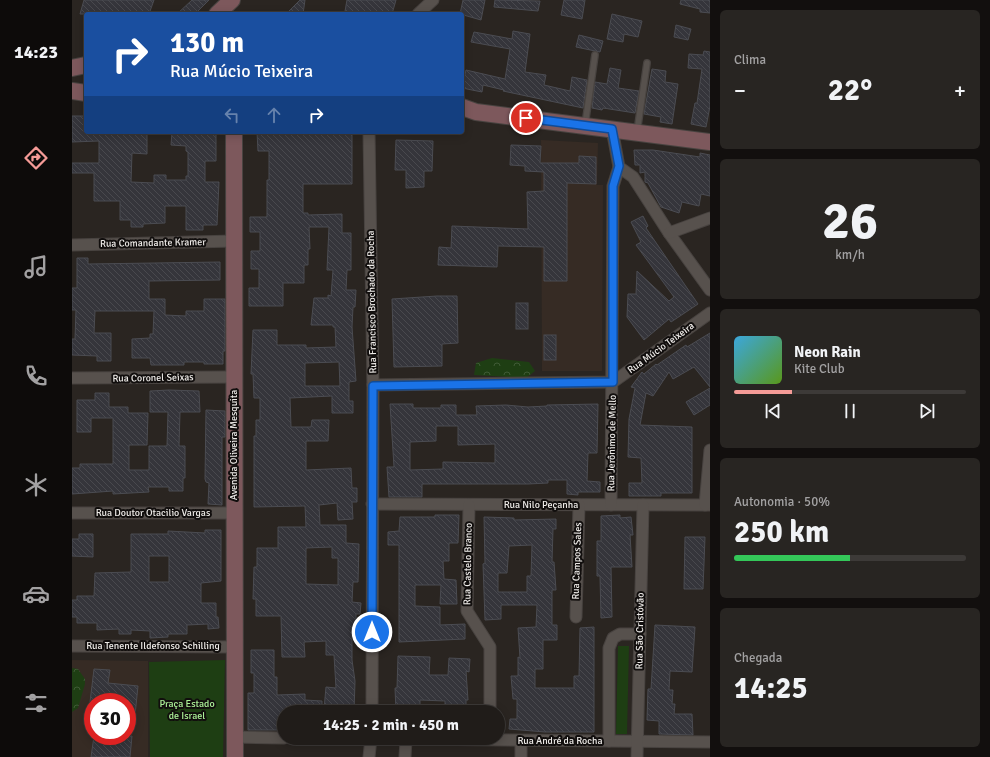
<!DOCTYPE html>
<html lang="pt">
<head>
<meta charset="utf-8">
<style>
  :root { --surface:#201c19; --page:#282522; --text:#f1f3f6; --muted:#a2a1a2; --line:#3d3a38; --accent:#f59b97 }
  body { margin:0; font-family:Signika,sans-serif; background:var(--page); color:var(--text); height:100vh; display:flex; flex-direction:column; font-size:15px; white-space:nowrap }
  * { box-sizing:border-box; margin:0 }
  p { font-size:13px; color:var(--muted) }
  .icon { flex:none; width:22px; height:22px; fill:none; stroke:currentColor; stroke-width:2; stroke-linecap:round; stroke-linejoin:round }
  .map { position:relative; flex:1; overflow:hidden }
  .details { display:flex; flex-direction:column; gap:10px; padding:10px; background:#120f0e; width:280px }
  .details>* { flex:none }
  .banner { position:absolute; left:12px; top:12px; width:380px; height:122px; border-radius:4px; box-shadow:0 2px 10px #0003,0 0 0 1px var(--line); background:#1a4fa0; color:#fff; overflow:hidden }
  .speed { position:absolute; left:12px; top:693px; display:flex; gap:8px; font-size:20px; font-weight:700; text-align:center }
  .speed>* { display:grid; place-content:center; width:52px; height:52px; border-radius:50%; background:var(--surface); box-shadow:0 2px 10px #0003,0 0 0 1px var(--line); line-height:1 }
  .speed .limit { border:6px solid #d22; background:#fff; color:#111 }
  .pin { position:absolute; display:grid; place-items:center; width:34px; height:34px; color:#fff; margin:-17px; border:2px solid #fff; border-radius:50%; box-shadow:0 1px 4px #0007 }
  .me { position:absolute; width:44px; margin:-22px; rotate:0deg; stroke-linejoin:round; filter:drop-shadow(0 0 3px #0008) }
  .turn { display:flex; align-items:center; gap:14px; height:84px; padding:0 20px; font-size:18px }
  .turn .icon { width:52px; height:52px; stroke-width:2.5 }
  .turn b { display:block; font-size:28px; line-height:34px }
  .lanes { display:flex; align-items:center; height:38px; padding:0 20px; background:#0003; justify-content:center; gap:20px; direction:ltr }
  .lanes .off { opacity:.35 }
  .big { font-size:30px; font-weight:700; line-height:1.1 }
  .details .tile { flex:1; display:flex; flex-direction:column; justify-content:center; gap:6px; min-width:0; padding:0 14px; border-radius:6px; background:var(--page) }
  .details .dial { align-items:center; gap:0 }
  .dial b { font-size:52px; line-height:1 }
  .song { display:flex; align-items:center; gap:12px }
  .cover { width:48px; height:48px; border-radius:6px; background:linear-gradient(135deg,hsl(200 70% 55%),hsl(90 70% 35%)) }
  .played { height:4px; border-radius:2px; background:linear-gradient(90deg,var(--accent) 25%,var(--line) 25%) }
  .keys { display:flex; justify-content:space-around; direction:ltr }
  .heat { display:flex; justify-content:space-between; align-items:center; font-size:22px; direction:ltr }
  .charge { height:6px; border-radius:3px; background:linear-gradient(90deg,#34c759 50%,var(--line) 0) }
  .trip { position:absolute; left:205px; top:705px; width:228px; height:40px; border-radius:20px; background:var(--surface); box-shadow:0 2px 10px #0003,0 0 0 1px var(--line); font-weight:700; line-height:40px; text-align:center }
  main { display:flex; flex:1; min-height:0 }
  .tabs { display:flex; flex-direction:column; width:72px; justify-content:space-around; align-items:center; background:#0d0b0a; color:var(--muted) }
  .tabs .icon { width:28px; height:28px }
  .tabs .current { color:var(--accent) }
  .tabs b { font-size:18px; color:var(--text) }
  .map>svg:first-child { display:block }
</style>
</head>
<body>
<main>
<nav class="tabs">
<b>14:23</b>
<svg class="icon current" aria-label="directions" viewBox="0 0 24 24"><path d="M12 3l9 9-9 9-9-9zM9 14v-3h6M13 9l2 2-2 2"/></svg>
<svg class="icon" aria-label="music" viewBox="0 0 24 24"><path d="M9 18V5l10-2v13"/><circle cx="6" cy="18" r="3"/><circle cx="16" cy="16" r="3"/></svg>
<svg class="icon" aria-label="phone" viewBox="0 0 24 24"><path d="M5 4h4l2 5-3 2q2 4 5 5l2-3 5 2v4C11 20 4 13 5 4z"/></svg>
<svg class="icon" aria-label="climate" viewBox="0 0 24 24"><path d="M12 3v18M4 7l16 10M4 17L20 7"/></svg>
<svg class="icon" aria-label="car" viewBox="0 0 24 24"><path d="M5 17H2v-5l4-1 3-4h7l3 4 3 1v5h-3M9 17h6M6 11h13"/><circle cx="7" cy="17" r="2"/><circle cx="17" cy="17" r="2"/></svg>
<svg class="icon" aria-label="filters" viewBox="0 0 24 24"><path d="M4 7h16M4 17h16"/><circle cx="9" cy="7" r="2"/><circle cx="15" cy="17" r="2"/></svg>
</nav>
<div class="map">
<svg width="638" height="757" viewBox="0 0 638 757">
  <defs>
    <pattern id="forest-crowns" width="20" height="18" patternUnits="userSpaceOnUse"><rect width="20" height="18" fill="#1e3e13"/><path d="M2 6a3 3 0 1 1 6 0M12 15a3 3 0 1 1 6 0" fill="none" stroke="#3f5a35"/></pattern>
    <pattern id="building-back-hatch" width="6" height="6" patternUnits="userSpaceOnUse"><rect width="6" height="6" fill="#35353b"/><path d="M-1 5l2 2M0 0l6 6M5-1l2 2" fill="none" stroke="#49494e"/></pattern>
  </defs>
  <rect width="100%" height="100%" fill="#2a2521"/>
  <g fill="#362b24" fill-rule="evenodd">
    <path d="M469 140 526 143 525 185H531L530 371H470Z"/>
    <path d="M0 660 76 661V757H0ZM21 702H55V736H21Z"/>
  </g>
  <g fill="url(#forest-crowns)">
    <path d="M420 358 457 362 463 371 454 378 402 375 404 363Z"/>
    <path d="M0 668 6 669 13 679V684L6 708 0 712Z"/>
  </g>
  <g fill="#1e3e13">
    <path d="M546 646H557L555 734H544Z"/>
    <path d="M153 660 151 757H78L77 662Z"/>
  </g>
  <g fill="url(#building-back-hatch)" stroke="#4b4c52" fill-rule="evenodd">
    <path d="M12 0H82L77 14H8Z"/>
    <path d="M120 0H137L123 14H105Z"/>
    <path d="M228 0H233L231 14H214Z"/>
    <path d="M275 0H324L320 14H287L273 11Z"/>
    <path d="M391 0H413L409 20 388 14Z"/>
    <path d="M423 0 468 1 466 11 422 7Z"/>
    <path d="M492 0H513L510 19 489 15Z"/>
    <path d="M609 0H638V13L628 12V9L608 4Z"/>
    <path d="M540 14 570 21 566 37 552 34 551 42 535 39Z"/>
    <path d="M604 25 619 29 616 40 602 37Z"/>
    <path d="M441 31 458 34 453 72 474 75 472 85 498 91 500 77 515 80 511 108 431 91 432 90 411 85 410 92 390 88 394 70 433 79 438 49 399 42 402 32 440 39Z"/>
    <path d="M507 35 531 41 528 52 504 47Z"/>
    <path d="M632 51 638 52V106L634 127 619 124 623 103H625L630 69 616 68 617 54 631 55Z"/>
    <path d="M538 68 549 70 546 88 567 91 563 113 531 108 530 110 520 108 523 82 535 84Z"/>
    <path d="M580 69 594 71 593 82 606 84 600 124 588 122 589 117 572 114Z"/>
    <path d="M0 116H14V132H75V154L60 153 59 182 82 183V175H94V180H114V176H116V152L114 151V146L99 145 100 132H144V161H133V182H147L145 225H131V230H114V206H93V223L71 224V227H59V220H48V201H22V173H0V163H27V141L0 142Z"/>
    <path d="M185 132H280V184H231V213H236V215L270 214V233H279V270H275L274 290H284L283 307H281L280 327 284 381 277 382V401H281V413H260V396L218 398 219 427H239L240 420H257L256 441H234V470L279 468 280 488H285V502H280L281 519 266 520 265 503 247 505 248 525H274V543L287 544 286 582H281L280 602 289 603 288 614H284V635H280V660L283 681 282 712 252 709 254 687 264 688 262 655H254V641L232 642 233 657H210L209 616H184V599H181L182 567H185V548H206V527H234L233 506 182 507V436H184V420H188V398H182L181 374H179L181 330H205V345H234V348L264 347 263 327H261V325H239L242 298H256V295L259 296 261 270H255L257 227H237L238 249H236V265H232V283H211V306H177V288H187V269H179V251H188V232H178V217H195V180H197V151H186ZM267 362 268 386H233V363ZM260 547V558H266V585L234 584V548Z"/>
    <path d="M324 140 361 141 360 171H352V187L334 188V170H323Z"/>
    <path d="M439 145 469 146 468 163H507V156L524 157V184L495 183V281H472V247L426 246 425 267 366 265 367 247 379 248 380 226 456 229 455 192 472 191V172L453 171V166L438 165Z"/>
    <path d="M562 150H581L628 157V153L638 155V196L629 194 627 206 610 202 607 213 589 207 576 183 573 182V172L568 173V165H563Z"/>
    <path d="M571 216 576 226 574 228 626 304 599 322 597 319 572 340 555 317 556 294H564L565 271 597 301 602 297 564 245 569 242 559 222Z"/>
    <path d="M5 258H16V264L148 262V280L77 281V299H93V315L114 316V311H132V299H153V351H151V364H132V362H112V365H79L78 358H60V339L78 338V334H81L82 311H23L22 333H39V361H25V356L0 355V339H3L4 310H0V288H5Z"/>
    <path d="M365 296H385L386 343 370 344V366L322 367 320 299Z"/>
    <rect x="444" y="303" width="12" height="26"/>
    <path d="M638 333V387L622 367 601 379 597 372 581 396 574 393 568 425 620 427V493H589V496H557V483H570L569 458 556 457 557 419 563 388 559 387 570 372 572 374 584 364 585 365 614 345 615 347Z"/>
    <rect x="472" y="335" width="12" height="25"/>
    <path d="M638 388V405L622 415 614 402Z"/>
    <path d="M97 390 127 391 128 412H108L107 446H113V478H111V491H97V487H76L77 492 41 494V491L0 494V468H8V464H41V418H19V432H5V400H23V393H37V407H56V413H76L75 445H57V470H77V446H95L96 412H78V391Z"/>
    <path d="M318 404H341V408H369V405H384V415H405L404 406 434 405 456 407 475 406V405L526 404 525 453H516L515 481 528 482V492H506V495L495 494V480H476V483L456 484H350V497H317L315 467H322ZM364 426H386V445L423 444V463L371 462V469L338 470V442L364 441Z"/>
    <path d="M134 410 153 411V437H150V505L136 504 137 483 134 482 133 479Z"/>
    <path d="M363 515H387L386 543H377V561H371L372 579 384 580 385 604H368L369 585H343V606L368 607V625L393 624V639L327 642V545H316V532L327 531 328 517H363Z"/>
    <path d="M548 515V518L559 517 561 535H558L560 567H539L540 617 529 618 528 576H525V541H529V516Z"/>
    <path d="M412 517 442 518V520L484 519V529H481L480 562H482L484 590H480V625H485V640H471V669H463V688H502V676H507L508 628 522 627V732H473L437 729 438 719H445V699H441L439 676H446V657L448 658 446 628 464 627 465 605H429V619L413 620 411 564 413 563ZM460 545 459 576H455V592H426V573H435L437 546Z"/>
    <path d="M133 530H149V581L129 583V603H144V617H146L147 628 136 629V624L115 625V634H96V637L78 638V631L59 630V634H47V629L25 630V623H5V617H0V600H5V596H22L23 573 59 572V534H96V531L133 533ZM77 556H97V582H77Z"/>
    <path d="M7 534H21V557L0 556V539H7Z"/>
    <path d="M613 537H633L631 589H612Z"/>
    <path d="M583 625 623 627 620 672 598 671 597 690H601L600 704H603L602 714H620L621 735 587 734V721L575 720 576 689H579Z"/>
    <path d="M179 650H202V677H205V695L233 694V700L250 701V712H212L208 713 207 730H176V693H182V673H179Z"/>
    <path d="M326 656 358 657 357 675H376L377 658 398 659 397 672 394 671 396 700H394V712H373V701L348 700V712H324L323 688H325Z"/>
    <path d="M22 669 38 670 36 683 66 686 62 725H55V702H18Z"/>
    <path d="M22 736H60L58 757H19Z"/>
  </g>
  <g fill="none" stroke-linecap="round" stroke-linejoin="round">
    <defs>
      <g id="lane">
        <path d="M513 125 523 55"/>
        <path d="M565 132 575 63"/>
      </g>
      <g id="street">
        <path d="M346 14 361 0"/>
        <path d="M540 129 547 167 561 177 597 233 638 290"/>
        <path d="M297 132 301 385 300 712"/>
        <path d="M597 233 638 218"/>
        <path d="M0 245 162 241"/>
        <path d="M0 378 162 377"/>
        <path d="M301 385 541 382 638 313"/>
        <path d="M300 504 638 505"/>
        <path d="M397 505 395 611 418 647V712"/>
        <path d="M539 505 541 186 547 167"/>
        <path d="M633 505 638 450"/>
        <path d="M0 513H162"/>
        <path d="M504 617 507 505"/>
        <path d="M0 646 163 647"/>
        <path d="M163 737 212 738"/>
        <path d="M218 738 638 742"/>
        <path d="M537 741V648L541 638 548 634H568"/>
        <path d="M297 757 299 738"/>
        <path d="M333 757 334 740"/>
        <path d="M449 757V741"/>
        <path d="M565 757 571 505"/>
      </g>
      <g id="secondary">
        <path d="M145 14 160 0"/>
        <path d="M0 68 14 65"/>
        <path d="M0 91 14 93"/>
        <path d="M390 107 404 112 638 142"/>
        <path d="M162 132 163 757"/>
      </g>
    </defs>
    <use href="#lane" stroke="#484340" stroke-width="8"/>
    <use href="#street" stroke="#484340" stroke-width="13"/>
    <use href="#secondary" stroke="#484340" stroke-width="18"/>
    <use href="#lane" stroke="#57514d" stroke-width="5.5"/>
    <use href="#street" stroke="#57514d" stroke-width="11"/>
    <use href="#secondary" stroke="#7d585c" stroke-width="16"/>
  </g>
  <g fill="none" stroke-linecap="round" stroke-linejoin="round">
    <defs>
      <path id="route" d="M300 632 301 386 541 382V186L547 166 540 129 454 118"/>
    </defs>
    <use href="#route" stroke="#114b97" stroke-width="10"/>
    <use href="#route" stroke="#1a73e8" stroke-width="7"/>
  </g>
  <g text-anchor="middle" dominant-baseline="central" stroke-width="4" stroke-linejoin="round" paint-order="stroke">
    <g font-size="10" fill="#eeebe8" stroke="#110e0d">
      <text transform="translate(81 243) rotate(-1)">Rua Comandante Kramer</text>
      <text transform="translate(300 302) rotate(-91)">Rua Francisco Brochado da Rocha</text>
      <text transform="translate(589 348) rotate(-36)">Rua Múcio Teixeira</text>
      <text transform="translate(81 378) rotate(-1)">Rua Coronel Seixas</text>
      <text transform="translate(540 443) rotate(-89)">Rua Jerônimo de Mello</text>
      <text transform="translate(162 445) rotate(-90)">Avenida Oliveira Mesquita</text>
      <text x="469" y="505">Rua Nilo Peçanha</text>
      <text x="81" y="513">Rua Doutor Otacilio Vargas</text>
      <text transform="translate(505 561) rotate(-88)">Rua Campos Sales</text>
      <text transform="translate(396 564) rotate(-89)">Rua Castelo Branco</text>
      <text transform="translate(568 631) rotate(-89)">Rua São Cristóvão</text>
      <text x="81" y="646">Rua Tenente Ildefonso Schilling</text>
      <text x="488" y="741">Rua André da Rocha</text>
    </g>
    <g font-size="10" fill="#acf198" stroke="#110e0d">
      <text x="115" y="704">Praça Estado<tspan x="115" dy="12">de Israel</tspan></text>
    </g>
  </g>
</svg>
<div class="speed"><div class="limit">30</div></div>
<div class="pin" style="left:454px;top:118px;background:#d93025"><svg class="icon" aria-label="arrive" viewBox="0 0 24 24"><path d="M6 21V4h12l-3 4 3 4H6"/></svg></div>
<svg class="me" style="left:300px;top:632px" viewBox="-20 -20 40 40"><circle r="17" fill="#1a73e8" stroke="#fff" stroke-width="3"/><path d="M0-11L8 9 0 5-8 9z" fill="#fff"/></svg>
<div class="trip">14:25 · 2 min · 450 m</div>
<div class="banner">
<div class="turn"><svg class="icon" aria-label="right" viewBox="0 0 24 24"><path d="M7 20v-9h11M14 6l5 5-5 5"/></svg><div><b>130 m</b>Rua Múcio Teixeira</div></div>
<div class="lanes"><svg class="icon off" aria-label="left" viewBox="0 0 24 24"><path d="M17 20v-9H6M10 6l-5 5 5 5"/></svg><svg class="icon off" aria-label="ahead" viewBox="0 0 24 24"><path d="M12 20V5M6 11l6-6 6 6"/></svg><svg class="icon" aria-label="right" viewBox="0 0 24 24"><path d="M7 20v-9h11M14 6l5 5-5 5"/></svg></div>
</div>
</div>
<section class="details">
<div class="tile"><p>Clima</p>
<div class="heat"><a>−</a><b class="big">22°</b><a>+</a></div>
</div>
<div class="tile dial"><b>26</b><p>km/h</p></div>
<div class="tile">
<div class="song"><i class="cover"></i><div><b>Neon Rain</b><p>Kite Club</p></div></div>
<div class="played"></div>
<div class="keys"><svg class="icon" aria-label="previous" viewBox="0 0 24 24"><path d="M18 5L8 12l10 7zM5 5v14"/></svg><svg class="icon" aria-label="pause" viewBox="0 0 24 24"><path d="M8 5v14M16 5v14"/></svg><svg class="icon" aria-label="next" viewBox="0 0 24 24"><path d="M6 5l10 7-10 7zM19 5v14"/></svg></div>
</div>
<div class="tile"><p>Autonomia · 50%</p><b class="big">250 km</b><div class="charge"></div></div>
<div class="tile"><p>Chegada</p><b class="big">14:25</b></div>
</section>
</main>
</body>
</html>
